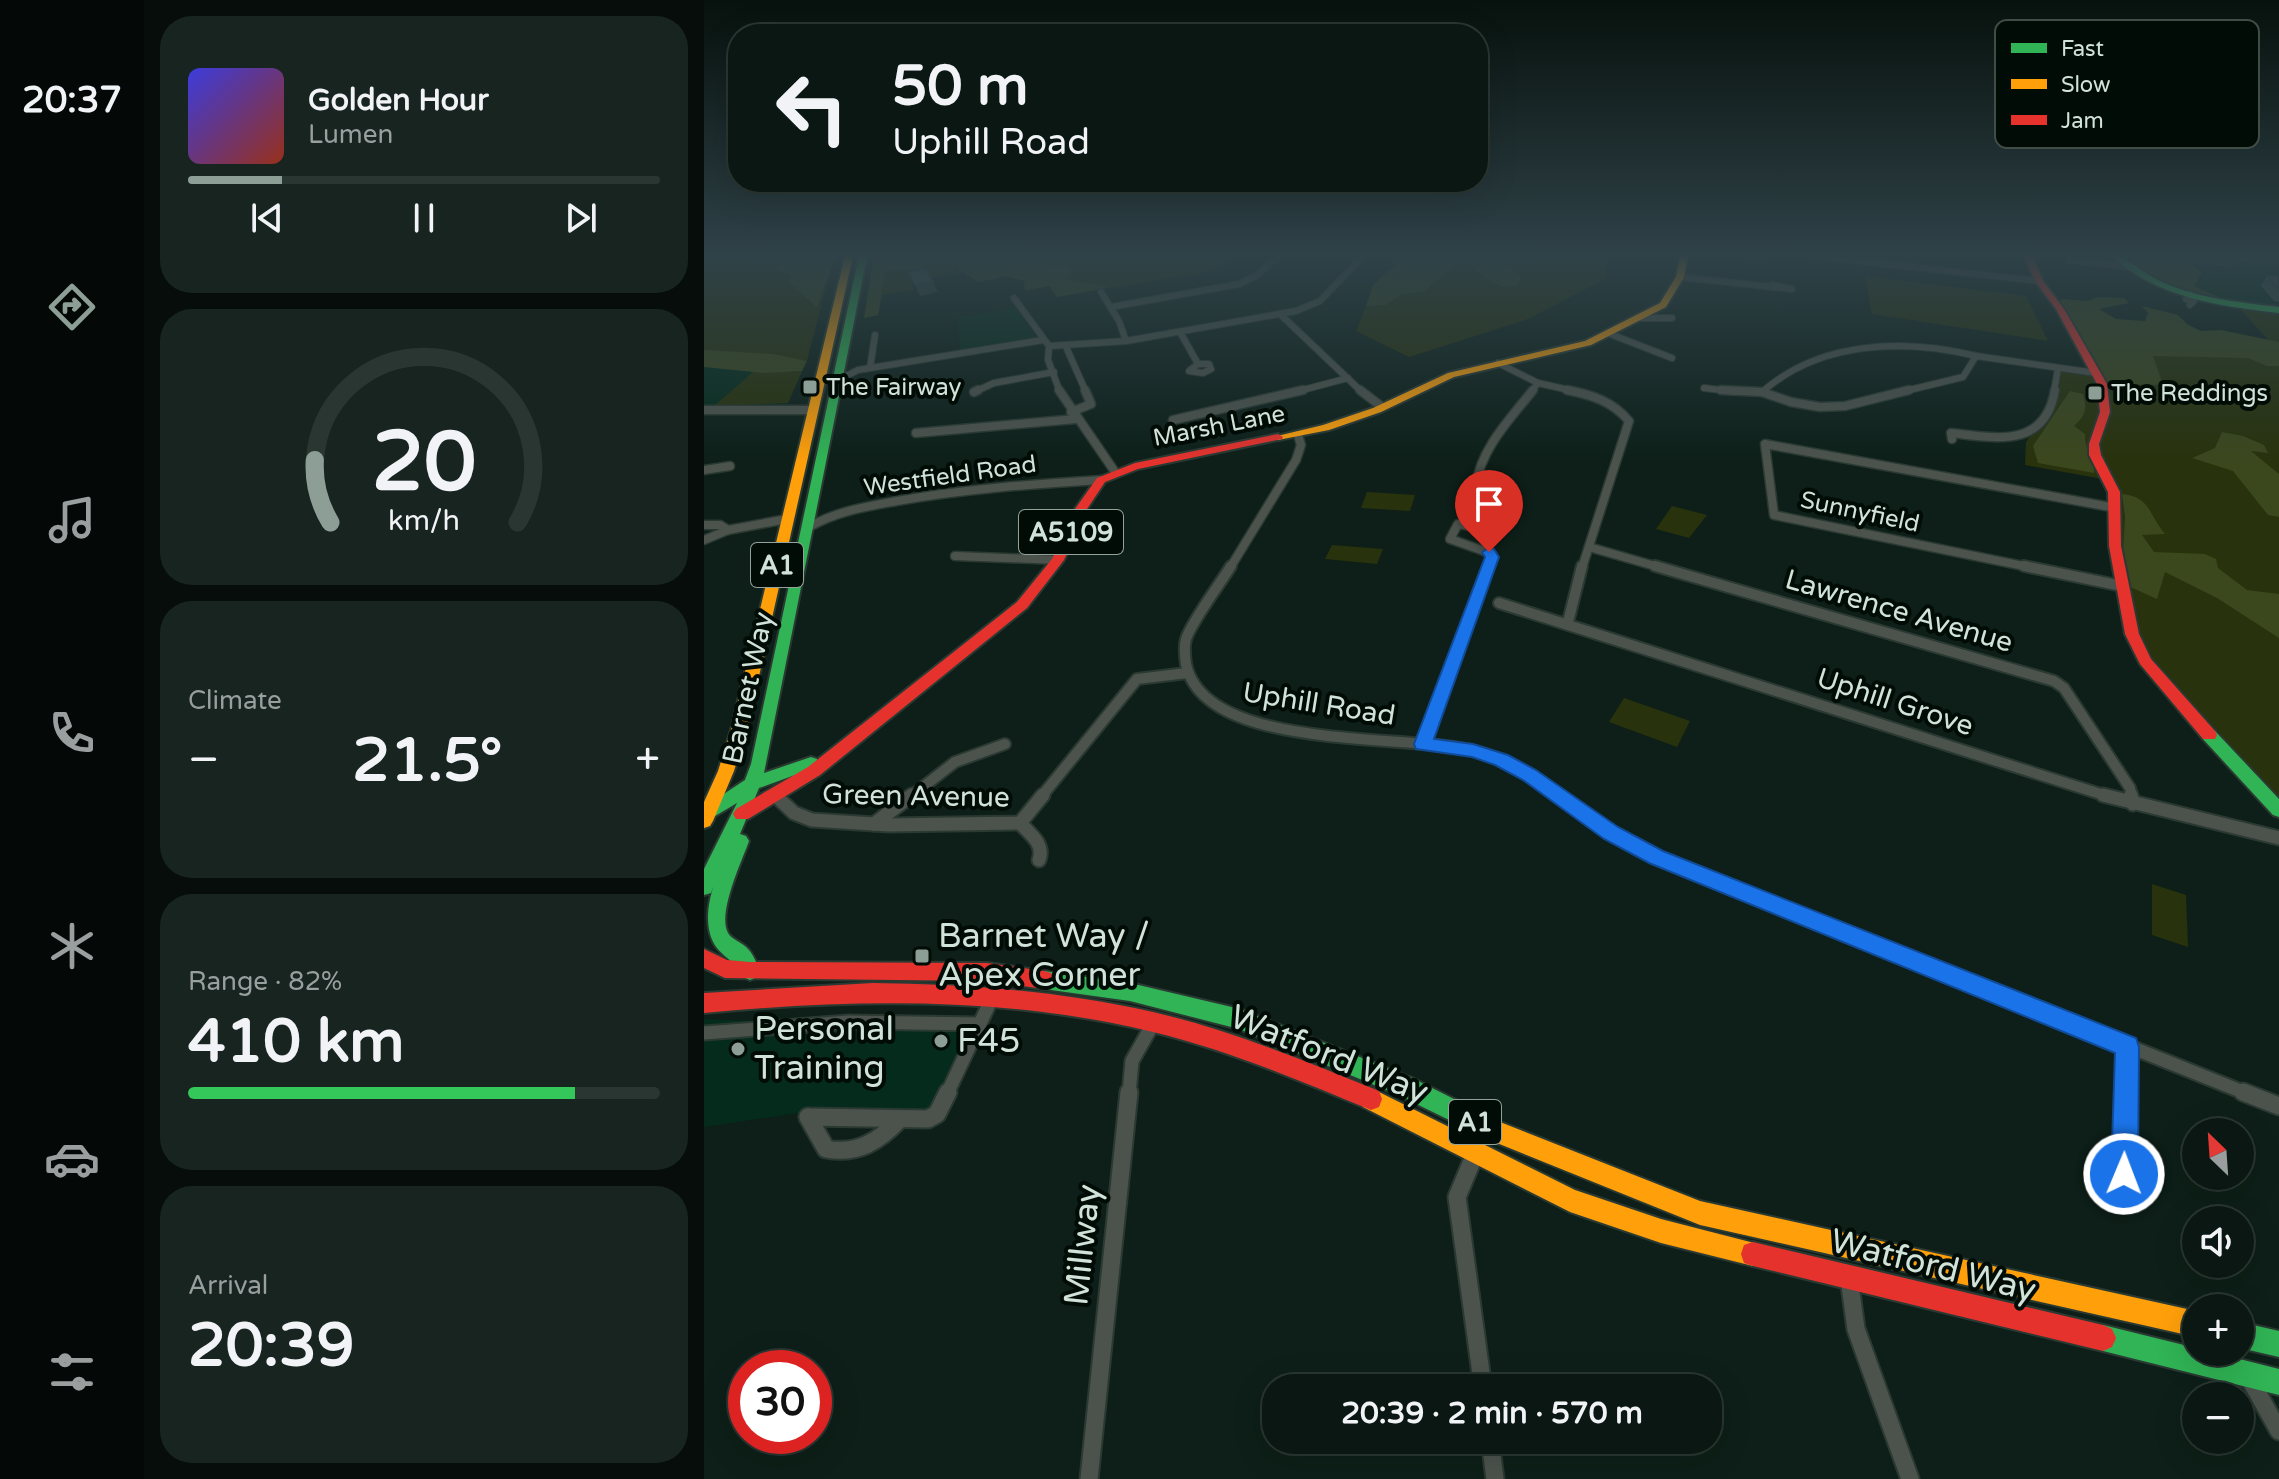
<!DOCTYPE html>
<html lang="en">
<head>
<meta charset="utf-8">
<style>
  :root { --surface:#0a1712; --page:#182420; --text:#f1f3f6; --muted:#999f9f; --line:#2a3632; --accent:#8c9e95 }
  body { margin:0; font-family:"Varela Round",sans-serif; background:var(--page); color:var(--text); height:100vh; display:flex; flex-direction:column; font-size:30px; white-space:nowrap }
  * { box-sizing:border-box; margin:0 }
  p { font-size:26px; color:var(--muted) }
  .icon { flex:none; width:44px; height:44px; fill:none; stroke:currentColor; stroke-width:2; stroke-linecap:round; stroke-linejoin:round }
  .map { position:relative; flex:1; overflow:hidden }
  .drawer { display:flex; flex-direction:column; gap:16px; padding:16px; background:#060d0a; width:560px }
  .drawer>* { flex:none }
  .hud { position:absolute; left:24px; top:24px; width:760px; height:168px; border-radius:32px; box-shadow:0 8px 32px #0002,0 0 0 2px var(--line); background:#0a1712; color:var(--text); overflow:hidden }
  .needle { width:52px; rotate:335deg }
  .controls { position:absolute; left:1478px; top:1118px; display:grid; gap:16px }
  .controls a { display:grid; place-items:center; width:72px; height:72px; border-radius:50%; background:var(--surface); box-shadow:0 8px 32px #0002,0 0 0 2px var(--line); font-size:40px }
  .speed { position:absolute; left:24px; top:1350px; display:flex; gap:16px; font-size:40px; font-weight:700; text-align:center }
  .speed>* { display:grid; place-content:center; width:104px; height:104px; border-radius:50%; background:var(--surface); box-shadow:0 8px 32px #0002,0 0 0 2px var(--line); line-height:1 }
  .speed .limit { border:12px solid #d22; background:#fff; color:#111 }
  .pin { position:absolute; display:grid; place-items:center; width:68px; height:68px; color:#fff; margin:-82px -34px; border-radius:50% 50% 50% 0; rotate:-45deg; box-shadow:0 0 8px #0007 }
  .pin .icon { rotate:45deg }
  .me { position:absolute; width:88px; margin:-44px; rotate:1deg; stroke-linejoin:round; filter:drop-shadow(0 0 6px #0008) }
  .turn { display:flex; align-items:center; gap:28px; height:168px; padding:0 32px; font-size:36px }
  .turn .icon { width:104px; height:104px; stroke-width:2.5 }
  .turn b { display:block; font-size:56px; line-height:68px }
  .big { font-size:60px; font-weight:700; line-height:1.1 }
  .drawer .widget { flex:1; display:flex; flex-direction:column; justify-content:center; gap:12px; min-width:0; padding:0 28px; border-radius:32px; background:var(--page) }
  .drawer .dial { align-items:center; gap:0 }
  .dial svg { height:208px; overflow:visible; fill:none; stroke:var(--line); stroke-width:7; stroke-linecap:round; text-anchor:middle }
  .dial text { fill:var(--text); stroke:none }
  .song { display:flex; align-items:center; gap:24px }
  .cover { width:96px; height:96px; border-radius:12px; background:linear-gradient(135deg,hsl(240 70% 55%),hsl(10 70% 35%)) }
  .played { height:8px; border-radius:4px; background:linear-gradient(90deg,var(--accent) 20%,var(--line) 20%) }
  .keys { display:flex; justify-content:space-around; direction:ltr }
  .heat { display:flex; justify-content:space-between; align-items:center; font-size:44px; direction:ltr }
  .charge { height:12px; border-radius:6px; background:linear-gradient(90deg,#34c759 82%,var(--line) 0) }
  .trip { position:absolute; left:558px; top:1374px; width:460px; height:80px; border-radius:32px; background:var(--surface); box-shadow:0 8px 32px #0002,0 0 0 2px var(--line); font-weight:700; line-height:80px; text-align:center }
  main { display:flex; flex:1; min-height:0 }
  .tab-bar { display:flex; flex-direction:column; width:144px; justify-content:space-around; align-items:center; background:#040907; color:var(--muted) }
  .tab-bar .icon { width:56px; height:56px }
  .tab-bar .current { color:var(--accent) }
  .tab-bar b { font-size:36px; color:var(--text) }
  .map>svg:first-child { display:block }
</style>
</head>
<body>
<main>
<nav class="tab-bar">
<b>20:37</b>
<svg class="icon current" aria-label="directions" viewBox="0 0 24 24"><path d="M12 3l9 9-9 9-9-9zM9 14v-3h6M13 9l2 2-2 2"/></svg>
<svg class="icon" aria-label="music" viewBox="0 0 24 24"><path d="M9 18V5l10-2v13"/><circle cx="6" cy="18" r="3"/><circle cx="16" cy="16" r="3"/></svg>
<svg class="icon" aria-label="phone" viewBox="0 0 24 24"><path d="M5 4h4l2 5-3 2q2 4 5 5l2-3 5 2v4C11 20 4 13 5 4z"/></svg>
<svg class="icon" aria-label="climate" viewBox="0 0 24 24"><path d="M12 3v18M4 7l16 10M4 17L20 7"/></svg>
<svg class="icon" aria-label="car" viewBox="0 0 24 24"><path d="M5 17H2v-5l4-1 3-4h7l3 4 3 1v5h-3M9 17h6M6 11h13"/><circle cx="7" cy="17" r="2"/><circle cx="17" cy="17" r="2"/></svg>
<svg class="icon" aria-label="filters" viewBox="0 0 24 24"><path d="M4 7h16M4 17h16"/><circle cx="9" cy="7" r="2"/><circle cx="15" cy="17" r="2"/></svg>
</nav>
<section class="drawer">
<div class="widget">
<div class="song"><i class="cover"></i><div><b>Golden Hour</b><p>Lumen</p></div></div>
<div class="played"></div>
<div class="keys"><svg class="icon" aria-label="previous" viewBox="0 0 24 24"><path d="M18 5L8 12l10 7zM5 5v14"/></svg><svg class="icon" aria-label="pause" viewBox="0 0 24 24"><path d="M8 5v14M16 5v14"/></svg><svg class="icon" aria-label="next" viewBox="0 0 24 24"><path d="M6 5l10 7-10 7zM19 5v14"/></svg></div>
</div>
<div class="widget dial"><svg viewBox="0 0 100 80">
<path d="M14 69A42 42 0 1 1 86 69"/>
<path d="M14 69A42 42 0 0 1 8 45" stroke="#8c9e95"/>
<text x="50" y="56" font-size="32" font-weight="700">20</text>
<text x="50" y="72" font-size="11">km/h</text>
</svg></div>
<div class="widget"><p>Climate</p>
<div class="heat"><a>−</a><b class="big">21.5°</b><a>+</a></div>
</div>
<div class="widget"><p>Range · 82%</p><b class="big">410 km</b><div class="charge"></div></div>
<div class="widget"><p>Arrival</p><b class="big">20:39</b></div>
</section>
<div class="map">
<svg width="1575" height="1479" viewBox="0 0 1575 1479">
  <rect width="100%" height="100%" fill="#0d1f18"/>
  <g fill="#042b1c">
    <path d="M1412 256H1575V310L1473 291 1439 278Z"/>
    <path d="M313 308 333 339 256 352 254 317Z"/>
    <path d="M0 357 102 362 84 404 0 406Z"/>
    <path d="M214 1017 274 1019 229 1113 101 1112 0 1127V1019L55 1021Z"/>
  </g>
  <g fill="#28320c">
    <path d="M0 256H130L103 361 0 357Z"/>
    <path d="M171 256H531L510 271 353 297 345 286 321 291 320 281 302 276 274 282 261 272 207 282 210 290 178 295 174 315 160 318Z"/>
    <path d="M752 256H905L901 279 824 319 705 357 652 331 662 306 682 305 697 294 720 292 755 262Z"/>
    <path d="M1161 276 1322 296 1344 341 1168 314Z"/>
    <path d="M1531 304 1575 310V351Z"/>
    <path d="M1545 355 1575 360V810L1441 661 1418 586 1404 480 1321 465 1322 442 1346 410 1357 370 1458 385 1448 356Z"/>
    <path d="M98 371 84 403 10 406 49 372Z"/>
    <path d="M663 492H664L711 495 706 511 657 508Z"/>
    <path d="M968 506 1003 515 985 538 952 529Z"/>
    <path d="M628 545 679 549 673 564 621 559Z"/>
    <path d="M920 698 986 721 973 747 905 722Z"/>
    <path d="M1448 884 1482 895 1484 947 1448 935Z"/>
  </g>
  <g fill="#3b471d">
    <path d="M74 256H132L113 307 84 282 87 275 72 269 77 260Z"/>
    <path d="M170 256H185L182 261 221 267 218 269 181 271 174 315 160 318Z"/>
    <path d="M261 256H332L344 267 362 265 368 271 362 279 405 287 353 297 345 286 321 291 320 281 302 276 274 282 253 267Z"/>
    <path d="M700 256H752L755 261 720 292 697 294 682 305 662 306 669 285Z"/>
    <path d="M1418 256H1544V262H1532L1528 268 1491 261 1490 266 1498 273 1490 286 1517 298 1449 282 1440 277Z"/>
    <path d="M791 261 800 263 817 276 814 285C793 290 788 282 772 270L779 264Z"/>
    <path d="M1394 297 1420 298 1425 303 1395 309 1412 319 1441 321 1444 313 1438 306 1474 315 1483 324 1497 331 1517 330 1575 342V366H1563L1544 358 1449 356 1459 385 1398 384 1356 309 1357 299 1383 301Z"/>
    <path d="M0 350 69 354 103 361 98 371 61 373 0 367Z"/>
    <path d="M1366 391 1379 394C1384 409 1381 416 1370 426L1381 434C1380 450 1391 458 1390 473L1334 463 1329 446Z"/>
    <path d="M1518 432 1539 436 1560 445 1564 453 1547 451 1575 474V517L1564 515 1529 471 1488 458 1511 448Z"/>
    <path d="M1418 494C1447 497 1444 514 1461 534L1438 535 1450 552 1501 554 1512 559 1514 568 1543 590 1575 594V638L1513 598 1461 572 1453 599 1424 586 1419 551 1421 517Z"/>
  </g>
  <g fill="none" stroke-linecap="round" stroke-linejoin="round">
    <defs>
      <g id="street-far4">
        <path d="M1043 256 1058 257"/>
        <path d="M1110 256 1335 281"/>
        <path d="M1365 260 1425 267"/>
        <path d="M976 277 1088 289 1068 285"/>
        <path d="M397 292 415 321 422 341"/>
        <path d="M1486 294 1482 299 1490 301 1486 305"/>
        <path d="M310 298 345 346 344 360 356 392"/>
        <path d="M407 307 535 284 552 276 575 256"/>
        <path d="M577 315 658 392"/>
        <path d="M936 318H968"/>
        <path d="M476 332 494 364"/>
        <path d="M906 334 968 358"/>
        <path d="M345 346 422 341 592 311 616 301 659 256"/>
        <path d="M363 349 382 392"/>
        <path d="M794 363 834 383 874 392"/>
        <path d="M494 364H505L507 369 499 373 485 371Z"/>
        <path d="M166 368 171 335"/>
        <path d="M134 380 154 370 339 340"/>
        <path d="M1000 388 1033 392"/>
        <path d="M270 392 290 383 350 372"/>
        <path d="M591 392 644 378"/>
        <path d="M827 392 834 383"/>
        <path d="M1055 392H1058"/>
        <path d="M1058 392C1116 341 1200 338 1272 356"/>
        <path d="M1197 392 1259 377 1272 356 1392 373"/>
        <path d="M1350 392 1354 368"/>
      </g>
      <g id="street-far3">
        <path d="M355 390 411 472"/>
        <path d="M656 390 678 407"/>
        <path d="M863 390C888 395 908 401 925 421L878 568"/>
        <path d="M1017 390 1058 392 1087 402 1116 407 1141 406 1205 390"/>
        <path d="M270 392 274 390"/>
        <path d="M0 410H108"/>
        <path d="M367 412 387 404 381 390"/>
        <path d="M469 420 599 390"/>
        <path d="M212 433 372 419"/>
        <path d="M1248 439 1247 433C1292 438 1341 449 1351 390"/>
        <path d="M0 470 26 466"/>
        <path d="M772 486C776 449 807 418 829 390"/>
        <path d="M0 525H16L24 530"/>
        <path d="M105 527C133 511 161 507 193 501 261 489 329 484 397 480"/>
        <path d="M0 540 24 530 83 519"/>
        <path d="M885 547 958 568"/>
        <path d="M251 556 354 560"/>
        <path d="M526 568 592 460 597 445 594 435"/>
        <path d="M784 568 788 557 783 552 746 539 754 524 788 530"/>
        <path d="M1330 568 1070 515 1061 444 1412 508"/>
      </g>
      <g id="street-far2">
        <path d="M527 566C516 584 488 621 482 639 480 646 481 657 482 664 500 752 701 733 771 751 803 759 831 778 857 797"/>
        <path d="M951 566 1350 681 1360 688 1426 788 1428 797"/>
        <path d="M1320 566 1418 586"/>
        <path d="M795 603 1406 797"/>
        <path d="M864 622 878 566"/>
        <path d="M719 744 785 566"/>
        <path d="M206 797 251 762 301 744"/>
        <path d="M337 797 433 679 483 673"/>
      </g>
      <g id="street-far1">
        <path d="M71 795 90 813 108 820 185 825 316 823 339 795"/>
        <path d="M854 795 909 834 952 857 1544 1094"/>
        <path d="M1399 795 1575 838"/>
        <path d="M1427 795 1429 804"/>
        <path d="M316 823C326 834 341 844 335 860"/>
        <path d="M170 824 208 795"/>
        <path d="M0 1033 144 1022 276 1024"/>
        <path d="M243 1094 288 998"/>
        <path d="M425 1094 428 1061 450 1022"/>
        <path d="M1422 1094 1423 1047"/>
      </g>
      <g id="street">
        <path d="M1539 1092 1575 1106"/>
        <path d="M104 1117 224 1119 233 1114 244 1092"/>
        <path d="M104 1117 122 1149C154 1155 175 1141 196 1119"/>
        <path d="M771 1154 753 1197 779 1388"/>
        <path d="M1420 1174 1422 1092"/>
        <path d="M1145 1278 1152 1329 1206 1479"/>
        <path d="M1548 1383 1575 1431"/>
        <path d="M786 1440 791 1479"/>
        <path d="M385 1479 425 1092"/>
      </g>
      <g id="fast">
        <path d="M155 256H163L60 773 107 757 113 759 115 763 113 767 55 788 36 834 42 836 45 841C38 861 13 913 24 933 28 940 38 942 44 949 49 954 53 964 56 971L53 977 46 980 39 977C29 959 25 962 13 948 0 931 3 905 10 885L7 893 0 895V869L33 803 6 819 0 817V807L41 780 47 764Z"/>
        <path d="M1408 256C1423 256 1438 272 1452 279 1490 298 1533 302 1575 307V313C1516 306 1453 298 1408 256Z"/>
        <path d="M1505 729 1511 731 1575 799V817L1569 815 1499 739 1497 735Z"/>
        <path d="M340 971 426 983 536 1009 708 1078 794 1121 797 1129 794 1137 786 1140 692 1094 535 1029 426 1001 340 989 333 987 330 980 333 973Z"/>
        <path d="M1536 1322 1575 1331V1357L1536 1348Z"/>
        <path d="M1399 1325 1492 1348V1352H1508L1575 1369V1395L1399 1351 1390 1347 1386 1338 1390 1329Z"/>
      </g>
      <g id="slow">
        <path d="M141 256H149L43 730 30 771 9 821 6 826 0 828V802L14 771 27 730Z"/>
        <path d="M976 256H984L980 277 962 307 887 345 750 377 677 412 625 430 574 440 569 437 619 425 669 408 744 373 881 341 956 303 972 277Z"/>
        <path d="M667 1088 871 1190 957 1219 1058 1245 1061 1254 1058 1263 1049 1266 957 1243 866 1212 659 1107 656 1099 659 1091Z"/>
        <path d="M786 1118 996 1201 1492 1311V1337L996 1225 778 1137 775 1129 778 1121Z"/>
      </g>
      <g id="jam">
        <path d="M1320 256H1328L1339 281 1360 309 1403 384 1406 412 1395 444 1397 455 1416 492 1417 546 1435 634 1447 659 1511 731 1513 735 1511 739H1499L1436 664 1421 634 1405 546 1404 492 1385 455V444L1396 412 1393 384 1352 309 1331 281Z"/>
        <path d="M574 434 579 437 578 439 434 469 401 482 383 509 360 560 323 608 116 775 44 819H32L29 814 32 809 104 767 313 602 348 559 371 509 393 478 431 463Z"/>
        <path d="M0 949 23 960 46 962 283 963 340 971 347 973 350 980 347 987 340 989 283 981 21 978 0 968Z"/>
        <path d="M169 983C263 984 357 991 449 1012 527 1030 601 1061 675 1091L678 1099 675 1107 667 1110C596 1081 524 1050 449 1032 301 996 150 999 0 1013V993Z"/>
        <path d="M1049 1242 1399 1325 1408 1329 1412 1338 1408 1347 1399 1351 1049 1266 1040 1263 1037 1254 1040 1245Z"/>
      </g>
    </defs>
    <use href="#street-far4" stroke="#2a3932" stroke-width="8"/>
    <use href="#street-far3" stroke="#2a3932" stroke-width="11"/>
    <use href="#street-far2" stroke="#2a3932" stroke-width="14"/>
    <use href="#street-far1" stroke="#2a3932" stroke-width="17"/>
    <use href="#street" stroke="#2a3932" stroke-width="21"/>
    <use href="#fast" stroke="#2a3932" stroke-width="4"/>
    <use href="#slow" stroke="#2a3932" stroke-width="4"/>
    <use href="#jam" stroke="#2a3932" stroke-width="4"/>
    <use href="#street-far4" stroke="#4c534d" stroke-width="6"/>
    <use href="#street-far3" stroke="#4c534d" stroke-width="8"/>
    <use href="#street-far2" stroke="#4c534d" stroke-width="10"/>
    <use href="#street-far1" stroke="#4c534d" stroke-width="13"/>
    <use href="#street" stroke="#4c534d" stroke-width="17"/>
    <use href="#fast" fill="#30b455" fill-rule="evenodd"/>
    <use href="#slow" fill="#ff9f0a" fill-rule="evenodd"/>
    <use href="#jam" fill="#e5322d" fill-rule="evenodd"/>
  </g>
  <path fill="#3e514d" d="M1563 276H1575V302L1570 301 1557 286Z"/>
  <path fill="#32423e" d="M229 282 234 292 216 296 211 285Z"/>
  <g fill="#485e59" stroke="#32423e" stroke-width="2">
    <path d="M222 269 229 282 211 285 204 272Z"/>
    <path d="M1563 276H1575V289Z"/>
  </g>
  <linearGradient id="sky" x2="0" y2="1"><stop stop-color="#07110d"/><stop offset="0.55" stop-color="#2f4248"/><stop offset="1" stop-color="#2f4248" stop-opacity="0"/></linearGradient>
  <rect width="1575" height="463" fill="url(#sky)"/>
  <path fill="#1a73e8" stroke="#114b97" stroke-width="2" d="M785 548 790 549 795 557 730 739 769 744 804 755 832 770 914 827 959 851 1432 1038 1435 1047 1434 1174 1430 1184 1420 1188 1411 1184 1407 1174 1411 1053 945 863 900 839 819 780 791 765 768 757 712 749 710 744 781 557 778 552Z"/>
  <g fill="#8c9e95" stroke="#020c07" stroke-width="3">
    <rect x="98" y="379" width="16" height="16" rx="4"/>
    <rect x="1383" y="385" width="16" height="16" rx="4"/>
    <rect x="210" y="948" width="16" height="16" rx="4"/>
    <circle cx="237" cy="1041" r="8"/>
    <circle cx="34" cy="1049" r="8"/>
  </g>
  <g text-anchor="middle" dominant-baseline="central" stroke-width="8" stroke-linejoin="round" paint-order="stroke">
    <g font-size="24" fill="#d1e3d9" stroke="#020c07" text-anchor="start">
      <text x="122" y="387">The Fairway</text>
      <text x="1407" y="393">The Reddings</text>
    </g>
    <g font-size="24" fill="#d1e3d9" stroke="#020c07">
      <text transform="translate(515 426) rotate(-11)">Marsh Lane</text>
      <text transform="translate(246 476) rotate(-8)">Westfield Road</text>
      <text transform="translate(1156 512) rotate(12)">Sunnyfield</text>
    </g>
    <g fill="#020c07" stroke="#93a29a" stroke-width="2">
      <rect x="315" y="510" width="104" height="44" rx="6"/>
      <rect x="47" y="543" width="52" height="44" rx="6"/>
      <rect x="745" y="1100" width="52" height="44" rx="6"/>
    </g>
    <g font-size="26" font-weight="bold" fill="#d1e3d9">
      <text x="367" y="532">A5109</text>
      <text x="73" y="565">A1</text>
      <text x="771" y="1122">A1</text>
    </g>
    <g font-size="28" fill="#d1e3d9" stroke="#020c07">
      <text transform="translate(1195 611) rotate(16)">Lawrence Avenue</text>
      <text transform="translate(44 688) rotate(-78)">Barnet Way</text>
      <text transform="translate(1191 702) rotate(18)">Uphill Grove</text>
      <text transform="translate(615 704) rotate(9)">Uphill Road</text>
      <text transform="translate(212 796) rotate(1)">Green Avenue</text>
    </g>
    <g font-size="34" fill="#d1e3d9" stroke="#020c07" text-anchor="start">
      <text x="234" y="936">Barnet Way /<tspan x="234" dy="39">Apex Corner</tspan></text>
      <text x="50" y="1029">Personal<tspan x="50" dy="39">Training</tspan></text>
      <text x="253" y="1041">F45</text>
    </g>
    <g font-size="34" fill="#d1e3d9" stroke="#020c07">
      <text transform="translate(625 1055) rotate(22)">Watford Way</text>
      <text transform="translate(379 1245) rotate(-84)">Millway</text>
      <text transform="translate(1229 1266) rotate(14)">Watford Way</text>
    </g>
  </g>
  <rect x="1291" y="20" width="264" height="128" rx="12" fill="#020c07" stroke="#404c46" stroke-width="2"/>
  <rect x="1307" y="43" width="36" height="10" fill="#30b455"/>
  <rect x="1307" y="79" width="36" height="10" fill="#ff9f0a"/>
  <rect x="1307" y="115" width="36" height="10" fill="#e5322d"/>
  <g font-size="22" fill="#d1e3d9">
    <text x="1357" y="56">Fast</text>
    <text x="1357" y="92">Slow</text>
    <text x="1357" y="128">Jam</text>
  </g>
</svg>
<div class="controls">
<a><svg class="needle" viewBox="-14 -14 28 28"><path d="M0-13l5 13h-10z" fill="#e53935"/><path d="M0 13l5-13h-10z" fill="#999f9f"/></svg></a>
<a><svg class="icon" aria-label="sound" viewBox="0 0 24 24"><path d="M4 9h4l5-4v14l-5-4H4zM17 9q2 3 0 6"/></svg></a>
<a>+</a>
<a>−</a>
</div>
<div class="speed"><div class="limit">30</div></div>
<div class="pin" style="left:785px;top:552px;background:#d93025"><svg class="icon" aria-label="arrive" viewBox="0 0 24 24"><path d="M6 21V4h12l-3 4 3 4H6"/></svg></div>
<svg class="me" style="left:1420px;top:1174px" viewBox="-20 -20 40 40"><circle r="17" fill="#1a73e8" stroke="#fff" stroke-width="3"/><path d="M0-11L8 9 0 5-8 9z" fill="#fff"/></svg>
<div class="trip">20:39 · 2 min · 570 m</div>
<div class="hud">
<div class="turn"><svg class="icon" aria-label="left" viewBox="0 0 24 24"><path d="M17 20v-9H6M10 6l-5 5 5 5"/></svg><div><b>50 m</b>Uphill Road</div></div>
</div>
</div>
</main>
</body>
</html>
